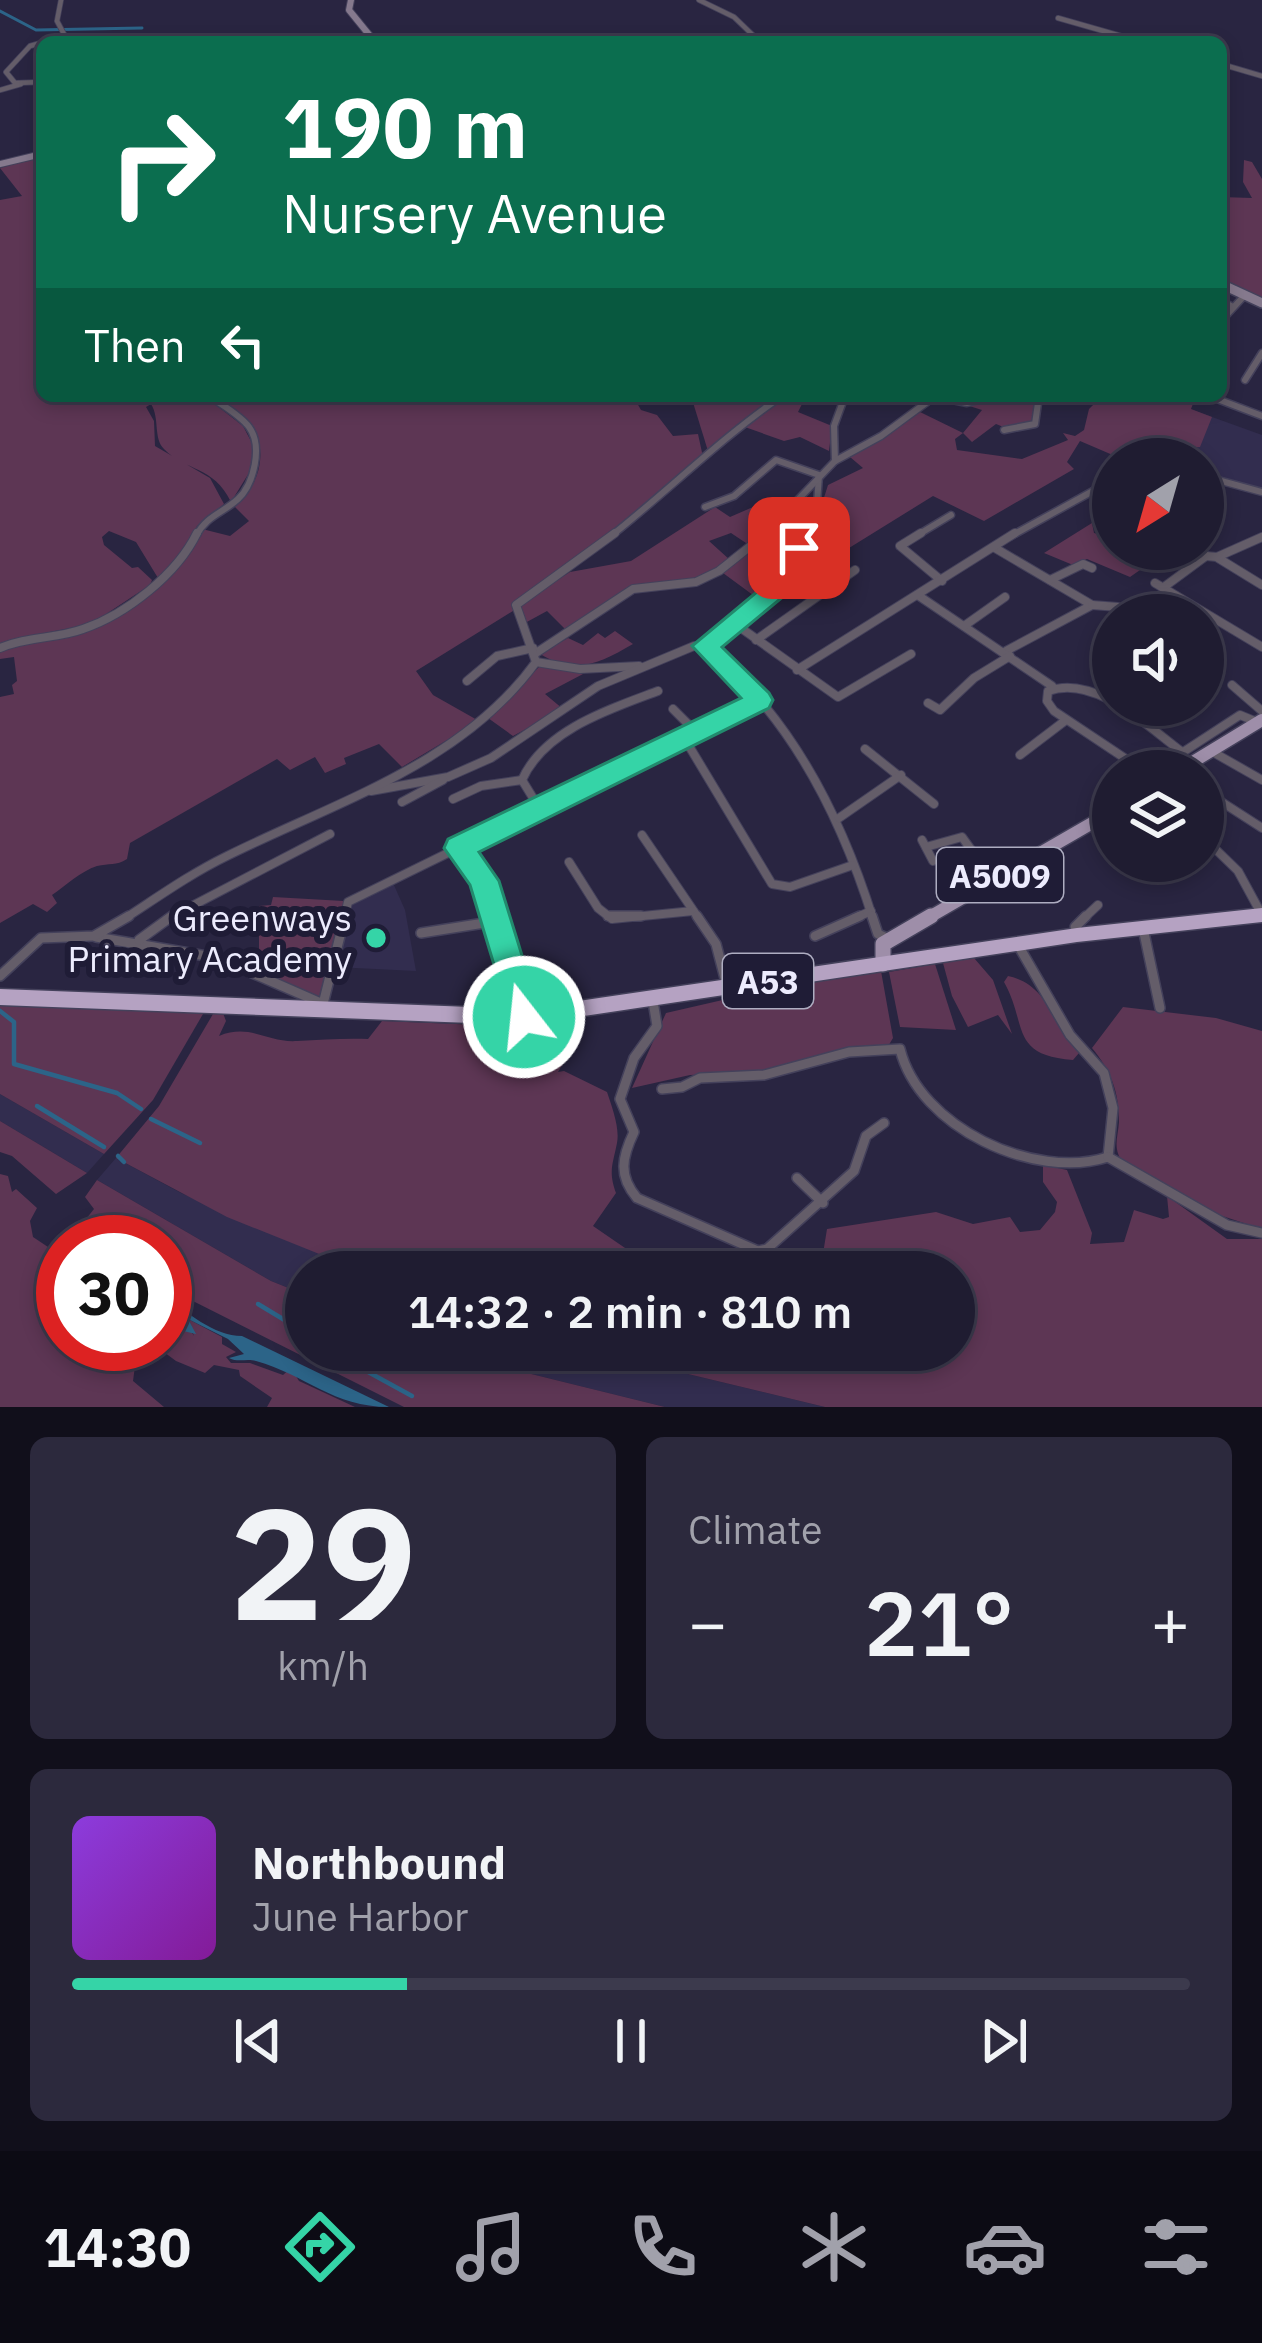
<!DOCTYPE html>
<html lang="en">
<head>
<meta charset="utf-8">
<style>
  :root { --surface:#1f1c31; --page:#2c293d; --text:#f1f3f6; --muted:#a1a1ab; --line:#3c3a4d; --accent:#35d4a7 }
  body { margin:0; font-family:"IBM Plex Sans",sans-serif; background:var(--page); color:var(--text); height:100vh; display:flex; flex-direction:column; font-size:45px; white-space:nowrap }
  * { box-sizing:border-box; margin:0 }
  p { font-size:39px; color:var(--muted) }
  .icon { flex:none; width:66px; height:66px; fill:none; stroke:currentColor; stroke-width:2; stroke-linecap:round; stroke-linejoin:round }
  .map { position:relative; height:1407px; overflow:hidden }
  .sheet { display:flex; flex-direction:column; gap:30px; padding:30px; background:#110f1b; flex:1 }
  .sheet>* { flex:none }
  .banner { position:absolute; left:36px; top:36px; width:1191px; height:366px; border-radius:18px; box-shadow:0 6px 18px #0003,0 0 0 3px var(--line); background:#0b6e4f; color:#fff; overflow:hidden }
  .needle { width:78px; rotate:217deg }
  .controls { position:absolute; left:1092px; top:438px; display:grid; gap:24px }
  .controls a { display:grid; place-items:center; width:132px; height:132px; border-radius:50%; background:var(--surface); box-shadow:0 6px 18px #0003,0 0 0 3px var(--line); font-size:60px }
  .speed { position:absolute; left:36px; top:1215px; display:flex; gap:24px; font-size:60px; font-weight:700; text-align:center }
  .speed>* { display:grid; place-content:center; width:156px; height:156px; border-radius:50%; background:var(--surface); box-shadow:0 6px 18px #0003,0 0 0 3px var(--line); line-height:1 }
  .speed .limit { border:18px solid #d22; background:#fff; color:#111 }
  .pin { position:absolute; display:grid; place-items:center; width:102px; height:102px; color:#fff; margin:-51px; border-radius:24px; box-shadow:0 6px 18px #0006 }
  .me { position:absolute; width:132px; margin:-66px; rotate:344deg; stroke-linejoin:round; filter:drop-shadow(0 0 9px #0008) }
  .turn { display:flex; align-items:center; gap:42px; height:252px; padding:0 48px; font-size:54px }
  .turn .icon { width:156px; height:156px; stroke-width:2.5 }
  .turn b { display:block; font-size:84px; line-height:102px }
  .then { display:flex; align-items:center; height:114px; padding:0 48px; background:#0003; gap:24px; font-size:45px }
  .big { font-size:90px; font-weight:600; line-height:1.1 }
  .sheet .tile { flex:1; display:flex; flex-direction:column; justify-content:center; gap:18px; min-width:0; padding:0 42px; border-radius:18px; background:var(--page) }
  .sheet .dial { align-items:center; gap:0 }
  .dial b { font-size:156px; line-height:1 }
  .song { display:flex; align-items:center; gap:36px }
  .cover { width:144px; height:144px; border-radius:18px; background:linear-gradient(135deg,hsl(270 70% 55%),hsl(290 70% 35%)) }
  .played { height:12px; border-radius:6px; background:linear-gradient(90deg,var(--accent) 30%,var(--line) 30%) }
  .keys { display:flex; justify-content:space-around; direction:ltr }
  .heat { display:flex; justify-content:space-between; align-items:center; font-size:66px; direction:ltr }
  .sheet .tiles { flex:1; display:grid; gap:30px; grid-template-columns:1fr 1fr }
  .tile:last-child { grid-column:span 2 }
  .trip { position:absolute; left:285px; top:1251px; width:690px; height:120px; border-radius:60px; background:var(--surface); box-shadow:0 6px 18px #0003,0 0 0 3px var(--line); font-weight:600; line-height:120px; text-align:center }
  .menu { display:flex; height:192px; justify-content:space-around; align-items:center; background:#0c0b14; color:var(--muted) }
  .menu .icon { width:84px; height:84px }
  .menu .current { color:var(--accent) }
  .menu b { font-size:54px; color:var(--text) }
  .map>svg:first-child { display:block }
</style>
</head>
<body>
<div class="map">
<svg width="1262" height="1407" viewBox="0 0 1262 1407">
  <rect width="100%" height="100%" fill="#292541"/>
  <g fill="#322d4f">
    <path d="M1190 409 1262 435V490L1203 474V459H1194L1193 447 1129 451Z"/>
    <path d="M393 883 405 910 416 971 335 967 349 907Z"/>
    <path d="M0 1094 104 1154 87 1173 0 1121Z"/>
    <path d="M116 1158 181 1193 364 1272H306V1295L271 1281 97 1180Z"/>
    <path d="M455 1350H588L825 1407H665L503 1367Z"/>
  </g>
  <g fill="#5d3654">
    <path d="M42 156V396L207 398 243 426 253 445 252 468 231 502C213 465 186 472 164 449 153 438 160 418 151 404L146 407 154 421 155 446 210 478 224 504 197 526 187 550 158 578 136 542 109 531 102 537 104 545 132 568 138 567 152 580 150 585 91 624 24 637 0 647V200L22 196 0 168Z"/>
    <path d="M1244 160 1252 162 1262 179V300L1221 281V197L1252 198 1243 182Z"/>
    <path d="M230 396H633L641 410 657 415 673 436 698 434 703 457 549 583 514 603 513 611 416 671 433 695 479 721 402 767 379 744 344 758 346 764 325 773 315 757 290 770 277 759 130 843 127 859C116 866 109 863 97 866 81 871 65 886 52 895L57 903 47 912 33 904 0 923V697L14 694 12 685 17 681 14 657 0 659V650C26 637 56 642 83 631 130 613 181 574 202 529L230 536 249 521 233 505C259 490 269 451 252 426 244 416 231 408 221 401Z"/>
    <path d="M691 396H777L708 451Z"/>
    <path d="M788 396H806L798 412 832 426 829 451 800 437 784 441 742 426Z"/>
    <path d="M993 396H1036L1032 423 1006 428 996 424 972 442 963 433 955 439 957 450 1022 459 1068 440 1063 433 1075 436 1084 430 1089 409 1102 396H1196L1191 409 1212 417 1200 447 1129 451 1122 459 1080 441 1067 462 1074 469 984 521 933 496 820 566 836 529 816 523 828 485 863 468 850 457 920 412 963 433 982 410 963 404Z"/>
    <path d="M715 507 730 517 753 507 778 518 749 545 731 533 709 541 730 560 696 580 637 586 568 632 547 611 525 623 519 604 570 572 631 561Z"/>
    <path d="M1092 523 1094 533 1113 538V549H1148L1163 554 1130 577 1087 559 1073 565 1044 553Z"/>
    <path d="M764 539 793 554C791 576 774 585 757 598L723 573Z"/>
    <path d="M615 631 633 644C600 663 576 676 540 654L568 638 583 645 598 633 605 638Z"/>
    <path d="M541 665 583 674 545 694 563 709 513 736 488 718Z"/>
    <path d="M273 897 344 901 322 1000 259 973V906L271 905Z"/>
    <path d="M974 958 993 980 1012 1034 998 1015 968 1027 952 996 943 963Z"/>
    <path d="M935 964 956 1030 900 1027 889 972Z"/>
    <path d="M881 971 893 1038 887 1048 763 1073 690 1075 632 1088 666 1013 796 983Z"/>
    <path d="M1008 976C1049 985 1051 1023 1079 1053L1073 1060C1009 1055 1028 1025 1004 982Z"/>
    <path d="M0 1003 199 1011 203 1014 153 1100 104 1154 0 1094Z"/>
    <path d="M1123 1007 1216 1018 1262 1031V1229L1210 1212 1121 1160C1113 1146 1118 1137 1119 1122 1119 1091 1111 1071 1092 1048Z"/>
    <path d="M223 1013 226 1021 219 1036C250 1023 268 1043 297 1041 321 1040 344 1038 368 1039L382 1021 481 1025 567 1016 539 1063 559 1037 574 1045 558 1072 564 1071 607 1092C612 1107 620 1128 617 1143 613 1164 608 1171 616 1193L593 1226 660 1272H364L227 1217 116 1158 159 1106 213 1014Z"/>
    <path d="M0 1121 87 1173 56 1194 12 1156 0 1152Z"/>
    <path d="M1043 1165 1067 1170 1092 1233 1090 1244 1124 1242 1134 1210 1163 1219 1169 1217 1167 1196 1227 1239H1262V1407H825L588 1350H782L798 1360 802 1350H954V1272H820L827 1229 936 1212 973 1224 1010 1217 1020 1232 1040 1230 1055 1212 1057 1202 1043 1182Z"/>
    <path d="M0 1174 8 1176 12 1192 16 1189 37 1208 30 1221 33 1237 63 1257V1344H138L133 1381 164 1407H0Z"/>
    <path d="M97 1180 271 1281 306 1295V1350H455L503 1367 665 1407H404L181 1295 165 1282V1242H114L86 1219 94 1209 85 1197Z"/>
    <path d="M165 1313 183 1318 194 1336 188 1319 222 1337V1344L236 1352 226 1357 231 1363H250L283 1375 291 1368 299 1381 355 1407H267L272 1398 240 1376 239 1370 214 1365 205 1373 176 1361 153 1344H165Z"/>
  </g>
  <path fill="#2c6488" d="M165 1295C186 1312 214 1336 242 1336L389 1407C333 1407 306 1375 256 1361 246 1358 239 1363 229 1358L244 1354 228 1339 188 1319 196 1334 179 1330 182 1319 165 1313Z"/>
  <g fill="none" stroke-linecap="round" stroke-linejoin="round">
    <path stroke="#2c6488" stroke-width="3" d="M0 11 36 30 142 28"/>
    <g stroke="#2c6488" stroke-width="4.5">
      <path d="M0 1011 14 1022V1064L117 1093 141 1109"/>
      <path d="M37 1106 104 1147"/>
      <path d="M151 1119 200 1143"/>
      <path d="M118 1156 124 1162"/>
      <path d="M258 1304 306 1333"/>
      <path d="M328 1350 412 1396"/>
    </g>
    <defs>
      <g id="street-far3">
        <path d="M699 0 734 17 760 42"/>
        <path d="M1058 18 1142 42"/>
        <path d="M1221 64 1262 76"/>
        <path d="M42 82 15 83 6 72 30 46 65 36 57 21 61 0"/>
        <path d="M0 90 21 84"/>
      </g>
      <g id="street-far2">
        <path d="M1221 301 1233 307"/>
        <path d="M1221 321 1244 296"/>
        <path d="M1245 380 1262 353"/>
        <path d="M933 396 967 403 994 396"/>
        <path d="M1212 397 1262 416"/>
        <path d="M1004 430 1035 424 1039 396"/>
        <path d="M835 461 834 426 845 396"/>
        <path d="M1203 476 1262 492"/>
        <path d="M705 507 734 496 776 460 819 475 817 504 806 536"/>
        <path d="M196 536C206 516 223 513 238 499 254 484 263 446 249 427 240 415 223 406 211 397"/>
        <path d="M611 536C669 490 721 438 782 396"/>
        <path d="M763 536 835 461 881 436 934 397"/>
        <path d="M916 536 951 515"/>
        <path d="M1011 536 1113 480"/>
      </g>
      <g id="street-far1">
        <path d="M921 533 900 546 942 581"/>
        <path d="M995 548 1092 605 1006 651"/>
        <path d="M1193 549 1206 556"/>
        <path d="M1218 558 1262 585"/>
        <path d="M1050 580 1083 564 1092 568"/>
        <path d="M1155 583 1262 647"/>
        <path d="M1164 587 1206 556 1217 557 1262 537"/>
        <path d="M919 596 1052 686"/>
        <path d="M1092 605 1118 607"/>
        <path d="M731 621 838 697 911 654"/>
        <path d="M964 626 1005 597"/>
        <path d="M756 640 855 570"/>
        <path d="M705 646 793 573 807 533"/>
        <path d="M705 646C723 668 746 684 764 705 816 768 849 842 873 919"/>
        <path d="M0 648C28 636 56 639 83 629 127 614 177 574 197 533"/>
        <path d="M536 653 633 589 696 582 719 571 767 533"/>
        <path d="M536 662 580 669 639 666"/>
        <path d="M797 670 1015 533"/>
        <path d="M467 681 497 656 533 648"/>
        <path d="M1232 685 1262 711"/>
        <path d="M928 703 940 710 974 678 1010 656"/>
        <path d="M673 709 695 731"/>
        <path d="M683 736 772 884 790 887 853 865"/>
        <path d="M865 749 934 804"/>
        <path d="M1211 751 1262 780"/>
        <path d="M1020 755 1066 720"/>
        <path d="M1144 771 1054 711 1047 701 1048 691C1095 674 1147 726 1182 752"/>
        <path d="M1154 771 1240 715 1257 722"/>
        <path d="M1203 790 1262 828"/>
        <path d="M371 791 448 777 491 758 598 686 694 646H705"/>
        <path d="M453 799 481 786 522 780"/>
        <path d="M402 802 443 780"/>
        <path d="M538 806 522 780C544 730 610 709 658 691"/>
        <path d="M839 818 901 775"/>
        <path d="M642 835 699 919"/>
        <path d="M1203 837 1238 871 1262 915"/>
        <path d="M922 840 933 861"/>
        <path d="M926 847 962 837 993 880"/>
        <path d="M459 848 484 881 495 919"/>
        <path d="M569 862 598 908 612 919 693 911"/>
        <path d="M124 919C158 897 190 874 227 856 336 802 462 764 536 662L516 605 615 533"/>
        <path d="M167 919 330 834"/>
        <path d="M344 919 348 902 760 700"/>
        <path d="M853 919 871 911"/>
        <path d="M1083 919 1098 905"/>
      </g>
      <g id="street">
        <path d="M494 916 524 1016"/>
        <path d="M608 916H641"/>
        <path d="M697 916 716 944 727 986"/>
        <path d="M872 916 878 934 889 939"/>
        <path d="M1143 928 1160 1008"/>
        <path d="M421 933 497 921"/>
        <path d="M1077 935 1075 927 1086 916"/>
        <path d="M815 936 860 916"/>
        <path d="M96 937 218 958 321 1003"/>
        <path d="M139 940 172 916"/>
        <path d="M1018 945 1070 1035 1104 1073 1113 1108 1108 1157"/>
        <path d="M0 976 41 938 94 936 129 916"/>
        <path d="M653 1001 657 1026 634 1058 620 1099 634 1132C622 1157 618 1176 637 1198L758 1251 767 1249 854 1171 866 1136 884 1123"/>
        <path d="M322 1008 345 916"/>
        <path d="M662 1089 682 1087 700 1078 764 1075 849 1052 900 1049C919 1127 1034 1181 1108 1157"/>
        <path d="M1108 1157 1227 1225 1262 1233"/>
        <path d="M797 1178 823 1203"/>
      </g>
      <g id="secondary-far1">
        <path d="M351 0 349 10 375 42"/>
        <path d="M0 164 42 154"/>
      </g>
      <path id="secondary" d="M1221 284 1262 303"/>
      <g id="primary-far1">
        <path d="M1178 771 1262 720"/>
        <path d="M926 919 1113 811"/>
      </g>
      <path id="primary" d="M883 964V944L931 916"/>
      <path id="highway" d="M1262 908V922L1077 942 524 1025 0 1005V989L524 1009 1077 928Z"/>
    </defs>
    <use href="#street-far3" stroke="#44415b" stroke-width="6"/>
    <use href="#street-far2" stroke="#44415b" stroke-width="9"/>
    <use href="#street-far1" stroke="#44415b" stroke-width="10"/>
    <use href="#street" stroke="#44415b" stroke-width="12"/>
    <use href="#secondary-far1" stroke="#44415b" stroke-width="8"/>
    <use href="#secondary" stroke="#44415b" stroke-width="12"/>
    <use href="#primary-far1" stroke="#44415b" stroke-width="15"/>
    <use href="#primary" stroke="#44415b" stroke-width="18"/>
    <use href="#highway" stroke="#44415b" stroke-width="3"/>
    <use href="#street-far3" stroke="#645d69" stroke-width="4.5"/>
    <use href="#street-far2" stroke="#645d69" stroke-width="6"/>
    <use href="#street-far1" stroke="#645d69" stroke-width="8"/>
    <use href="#street" stroke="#645d69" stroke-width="9"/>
    <use href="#secondary-far1" stroke="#85798d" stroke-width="6"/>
    <use href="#secondary" stroke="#85798d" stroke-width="9"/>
    <use href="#primary-far1" stroke="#9e8ea9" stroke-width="12"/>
    <use href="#primary" stroke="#9e8ea9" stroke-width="15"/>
    <use href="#highway" fill="#b5a2c2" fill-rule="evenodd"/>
  </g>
  <path fill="#35d4a7" stroke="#228a6d" stroke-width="3" d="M799 539 811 548 796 586 722 647 769 693 773 700 769 708 479 852 499 881 541 1017 536 1028 524 1032 513 1028 470 885 444 848 448 839 741 698 692 646 776 576 787 548Z"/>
  <circle fill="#35d4a7" stroke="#1f1c36" stroke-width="4.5" cx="376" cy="938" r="12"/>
  <g text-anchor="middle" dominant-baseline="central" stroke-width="12" stroke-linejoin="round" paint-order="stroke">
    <g fill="#1f1c36" stroke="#aeadc1" stroke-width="3">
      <rect x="937" y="848" width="126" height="54" rx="9"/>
      <rect x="723" y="954" width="90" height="54" rx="9"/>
    </g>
    <g font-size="33" font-weight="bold" fill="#ecebfd">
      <text x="1000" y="875">A5009</text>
      <text x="768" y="981">A53</text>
    </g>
    <g font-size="36" fill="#ecebfd" stroke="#1f1c36" text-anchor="end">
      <text x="352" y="917">Greenways<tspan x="352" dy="41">Primary Academy</tspan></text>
    </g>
  </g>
</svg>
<div class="controls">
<a><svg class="needle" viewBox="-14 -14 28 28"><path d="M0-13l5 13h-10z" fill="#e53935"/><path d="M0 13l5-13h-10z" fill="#a1a1ab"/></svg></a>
<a><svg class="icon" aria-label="sound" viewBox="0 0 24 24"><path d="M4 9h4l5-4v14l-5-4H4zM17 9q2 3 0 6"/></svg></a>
<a><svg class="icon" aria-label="layers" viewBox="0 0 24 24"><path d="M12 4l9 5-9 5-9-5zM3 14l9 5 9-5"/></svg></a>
</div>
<div class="speed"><div class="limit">30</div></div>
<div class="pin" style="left:799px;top:548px;background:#d93025"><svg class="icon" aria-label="arrive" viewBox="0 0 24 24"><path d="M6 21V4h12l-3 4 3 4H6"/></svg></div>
<svg class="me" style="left:524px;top:1017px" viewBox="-20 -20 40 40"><circle r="17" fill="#35d4a7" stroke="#fff" stroke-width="3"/><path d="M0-11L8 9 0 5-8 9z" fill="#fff"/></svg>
<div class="trip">14:32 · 2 min · 810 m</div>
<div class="banner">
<div class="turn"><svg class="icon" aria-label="right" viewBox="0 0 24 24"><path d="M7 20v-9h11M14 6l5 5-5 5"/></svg><div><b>190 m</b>Nursery Avenue</div></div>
<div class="then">Then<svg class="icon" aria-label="left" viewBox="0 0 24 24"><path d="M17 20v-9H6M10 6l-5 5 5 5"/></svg></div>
</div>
</div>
<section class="sheet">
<div class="tiles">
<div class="tile dial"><b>29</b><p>km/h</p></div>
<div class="tile"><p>Climate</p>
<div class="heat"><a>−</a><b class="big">21°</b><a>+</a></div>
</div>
<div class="tile">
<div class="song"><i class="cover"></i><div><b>Northbound</b><p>June Harbor</p></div></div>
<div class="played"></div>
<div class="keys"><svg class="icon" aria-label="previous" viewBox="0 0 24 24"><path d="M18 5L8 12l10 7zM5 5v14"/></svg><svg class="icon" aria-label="pause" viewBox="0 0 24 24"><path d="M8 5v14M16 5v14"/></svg><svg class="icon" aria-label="next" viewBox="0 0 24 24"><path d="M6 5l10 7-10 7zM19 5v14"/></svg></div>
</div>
</div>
</section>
<nav class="menu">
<b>14:30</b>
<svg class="icon current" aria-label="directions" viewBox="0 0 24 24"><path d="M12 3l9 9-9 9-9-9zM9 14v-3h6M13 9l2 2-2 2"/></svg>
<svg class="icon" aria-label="music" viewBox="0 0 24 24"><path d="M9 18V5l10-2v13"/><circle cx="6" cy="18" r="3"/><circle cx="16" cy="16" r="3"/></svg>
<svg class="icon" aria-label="phone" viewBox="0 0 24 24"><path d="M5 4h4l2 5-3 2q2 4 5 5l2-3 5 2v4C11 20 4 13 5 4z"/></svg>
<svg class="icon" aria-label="climate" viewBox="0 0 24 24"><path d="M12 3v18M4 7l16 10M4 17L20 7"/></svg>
<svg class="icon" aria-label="car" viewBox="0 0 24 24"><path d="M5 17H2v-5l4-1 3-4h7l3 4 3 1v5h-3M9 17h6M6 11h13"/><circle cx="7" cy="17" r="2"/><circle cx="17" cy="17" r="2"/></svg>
<svg class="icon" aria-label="filters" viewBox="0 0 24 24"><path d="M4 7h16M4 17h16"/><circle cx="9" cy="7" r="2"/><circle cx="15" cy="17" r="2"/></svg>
</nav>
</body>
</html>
